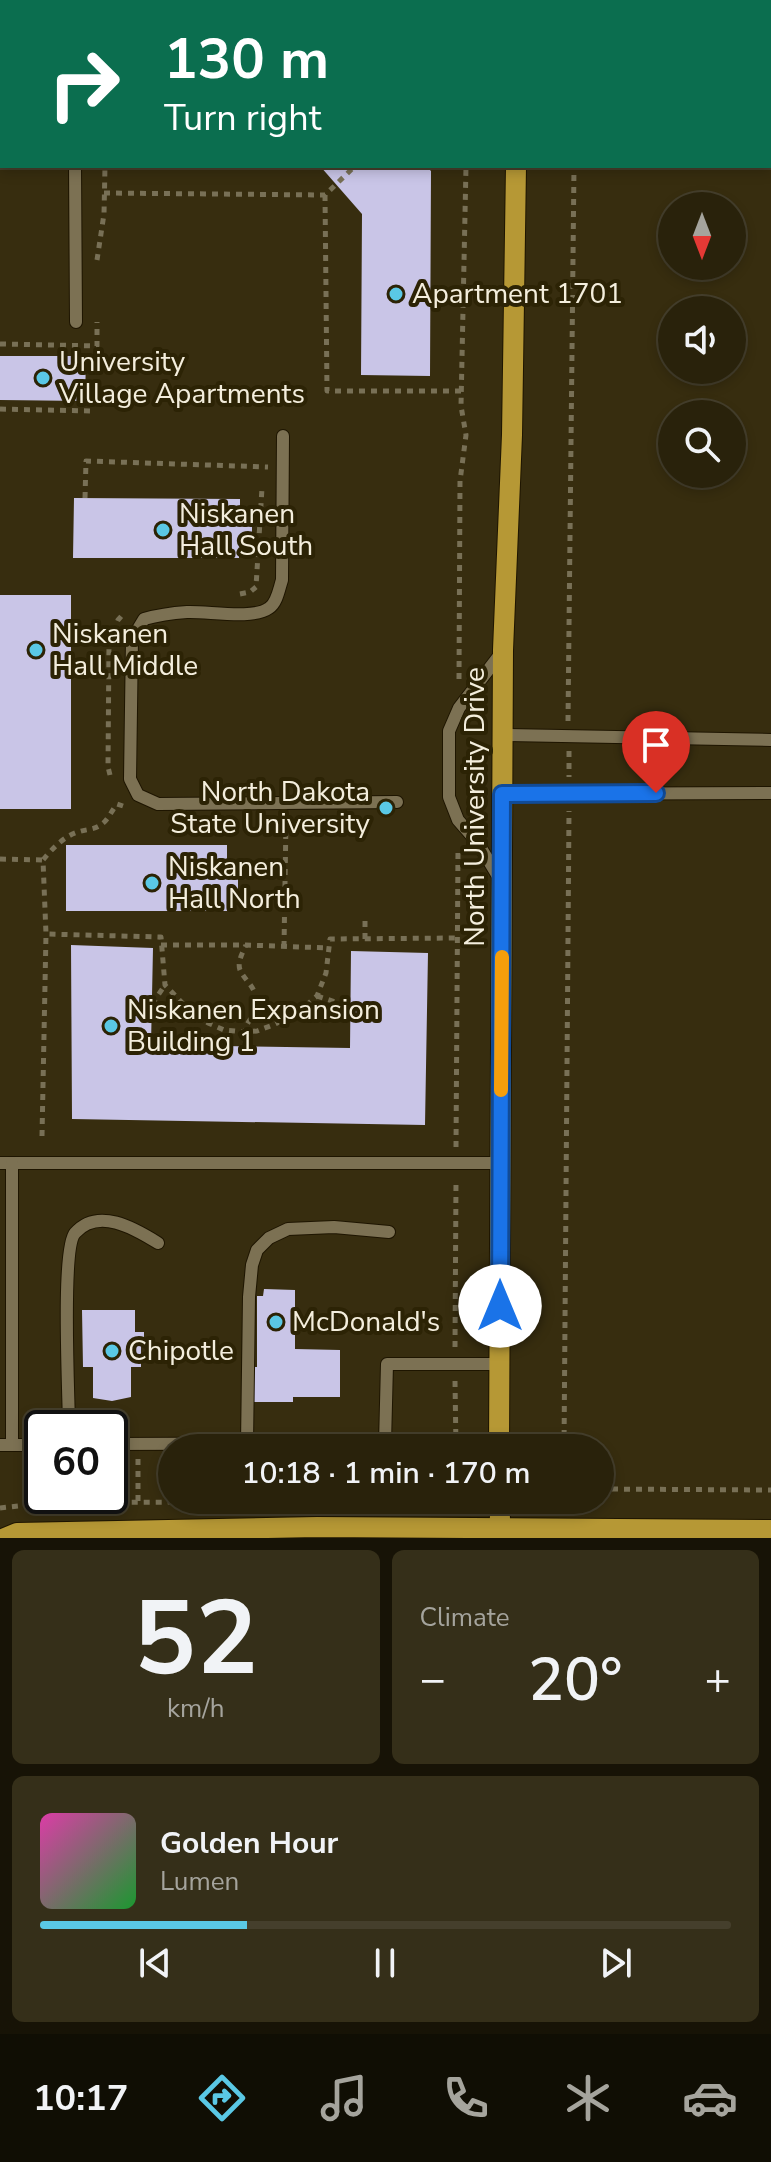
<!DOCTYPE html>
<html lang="en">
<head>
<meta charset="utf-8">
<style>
  :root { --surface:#29220b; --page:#352f19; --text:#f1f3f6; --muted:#a5a49d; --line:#453f2c; --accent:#5ac8e5 }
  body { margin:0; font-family:"Nunito Sans",sans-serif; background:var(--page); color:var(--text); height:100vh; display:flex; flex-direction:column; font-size:30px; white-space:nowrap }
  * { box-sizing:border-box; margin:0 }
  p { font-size:26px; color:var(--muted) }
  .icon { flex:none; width:44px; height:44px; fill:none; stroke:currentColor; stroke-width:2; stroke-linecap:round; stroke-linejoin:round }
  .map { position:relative; height:1538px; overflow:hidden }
  .sheet { display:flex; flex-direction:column; gap:12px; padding:12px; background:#171306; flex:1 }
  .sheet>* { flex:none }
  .guide { position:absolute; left:0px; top:0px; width:772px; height:168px; box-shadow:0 4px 12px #0003,0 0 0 2px var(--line); background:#0b6e4f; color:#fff; overflow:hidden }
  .needle { width:52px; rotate:180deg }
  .tools { position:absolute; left:658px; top:192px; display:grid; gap:16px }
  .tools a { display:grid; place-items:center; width:88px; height:88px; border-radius:50%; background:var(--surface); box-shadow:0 4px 12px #0003,0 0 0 2px var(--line); font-size:40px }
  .speed { position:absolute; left:24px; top:1410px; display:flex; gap:16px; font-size:40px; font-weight:700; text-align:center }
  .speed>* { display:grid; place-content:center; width:104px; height:104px; border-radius:50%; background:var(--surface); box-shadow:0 4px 12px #0003,0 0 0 2px var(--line); line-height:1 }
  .speed .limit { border:4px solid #111; border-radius:12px; background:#fff; color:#111 }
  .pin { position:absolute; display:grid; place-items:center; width:68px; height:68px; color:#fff; margin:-82px -34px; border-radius:50% 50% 50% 0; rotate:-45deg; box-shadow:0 0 8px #0007 }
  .pin .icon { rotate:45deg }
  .me { position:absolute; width:88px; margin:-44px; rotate:0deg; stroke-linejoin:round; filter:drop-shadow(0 0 6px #0008) }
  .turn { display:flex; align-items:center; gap:28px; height:168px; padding:0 32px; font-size:36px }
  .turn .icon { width:104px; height:104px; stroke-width:2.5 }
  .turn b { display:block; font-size:56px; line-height:68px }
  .big { font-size:60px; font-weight:600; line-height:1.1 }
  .sheet .card { flex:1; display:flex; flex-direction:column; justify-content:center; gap:12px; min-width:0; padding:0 28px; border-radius:12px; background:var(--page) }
  .sheet .dial { align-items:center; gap:0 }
  .dial b { font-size:104px; line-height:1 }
  .song { display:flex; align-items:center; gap:24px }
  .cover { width:96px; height:96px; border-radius:12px; background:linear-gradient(135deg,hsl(320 70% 55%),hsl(130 70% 35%)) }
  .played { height:8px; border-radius:4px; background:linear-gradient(90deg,var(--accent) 30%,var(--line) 30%) }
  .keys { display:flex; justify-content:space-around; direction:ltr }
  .heat { display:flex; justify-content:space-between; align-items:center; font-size:44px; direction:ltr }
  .sheet .tiles { flex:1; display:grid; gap:12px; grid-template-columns:1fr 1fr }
  .card:last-child { grid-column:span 2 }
  .trip { position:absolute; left:158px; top:1434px; width:456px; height:80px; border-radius:40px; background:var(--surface); box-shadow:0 4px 12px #0003,0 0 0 2px var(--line); font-weight:600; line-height:80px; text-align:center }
  .dock { display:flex; height:128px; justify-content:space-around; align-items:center; background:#100e04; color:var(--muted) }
  .dock .icon { width:56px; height:56px }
  .dock .selected { color:var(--accent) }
  .dock b { font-size:36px; color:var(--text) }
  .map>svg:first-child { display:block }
</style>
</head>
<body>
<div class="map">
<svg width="771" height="1538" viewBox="0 0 771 1538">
  <rect width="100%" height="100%" fill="#372d0f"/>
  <g fill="#c9c5e7">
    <path d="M320 166H426L431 171 430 376 361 375 362 214Z"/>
    <path d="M0 356H86L85 401 0 400Z"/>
    <path d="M74 498 240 499V509H252V550H239V558H73Z"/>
    <rect x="0" y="595" width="71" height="214"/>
    <path d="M66 845H227V862H238V903H227V911H66Z"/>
    <path d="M71 945 153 948 151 1045 350 1048 351 951 428 953 425 1125 72 1119Z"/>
    <path d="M264 1289 295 1290V1349L340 1350V1397H293V1402H252V1367H257V1296H263Z"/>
    <path d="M82 1310H135V1332H144V1345H141V1367H131V1397L112 1401 93 1398V1367H83Z"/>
  </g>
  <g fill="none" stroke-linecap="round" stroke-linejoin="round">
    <defs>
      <g id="service">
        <path d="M303 2V0"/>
        <path d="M75 166 76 322"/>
        <path d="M283 436 282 580C279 589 277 603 269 608 253 620 208 611 187 612 172 613 158 615 144 619L132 639 130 779 138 795 158 804 397 802"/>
        <path d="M503 735 771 740"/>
        <path d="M502 794 771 793"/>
        <path d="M499 878 478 843 458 820 449 797V731L459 708 502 652"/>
        <path d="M0 1163H501"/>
        <path d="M12 1163V1445"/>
        <path d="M69 1428C69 1398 61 1249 75 1233 98 1207 134 1228 158 1243"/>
        <path d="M247 1443 249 1297 252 1265 257 1250 269 1238 288 1229 334 1227 389 1232"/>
        <path d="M110 1444 385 1443 387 1364H500"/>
        <path d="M0 1445H42"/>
      </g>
      <g id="minor">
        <path d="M85 2V0"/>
        <path d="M770 3H771"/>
        <path d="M0 10H2"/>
      </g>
      <g id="primary">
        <path d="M517 0V2"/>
        <path d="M499 1448 503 650 512 435 516 166"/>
        <path d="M499 1500 501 1538"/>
        <path d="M5 1538 17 1533 317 1527 771 1530"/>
      </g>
    </defs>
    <use href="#service" stroke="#1e1500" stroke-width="14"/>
    <use href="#minor" stroke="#1e1500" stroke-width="22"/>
    <use href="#primary" stroke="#1e1500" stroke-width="22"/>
    <g stroke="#787056" stroke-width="5" stroke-dasharray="6 6" stroke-linecap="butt">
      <path d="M0 54H2"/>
      <path d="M770 58H771"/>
      <path d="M104 193 325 195 355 166"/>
      <path d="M325 195 327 391H461"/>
      <path d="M97 260 104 214 105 166"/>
      <path d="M0 344 97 346V322"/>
      <path d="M0 409 94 411"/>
      <path d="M85 498 86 461 268 467"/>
      <path d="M240 594 250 592 256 587 262 488"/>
      <path d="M459 679 460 481 466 435 461 406 466 166"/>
      <path d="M568 721 574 166"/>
      <path d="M569 751V777"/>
      <path d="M110 775 108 767 109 641 118 620 124 613"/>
      <path d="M123 806 117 804C112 810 108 820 102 824 95 830 86 829 78 832 64 836 52 849 43 860L46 934 161 937 165 985 192 1013 208 1023 224 1030 244 1032 257 1031 273 1025 296 1014 317 996 326 973 330 939 457 938"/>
      <path d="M0 859 43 860"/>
      <path d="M365 921V939"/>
      <path d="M161 945H246L329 948"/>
      <path d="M284 947 286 820"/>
      <path d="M317 996 351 1007"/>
      <path d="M152 1004 165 985"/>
      <path d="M246 1047C241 1018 254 1024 256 1004 258 988 244 980 240 970 237 962 243 952 246 945"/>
      <path d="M42 1136 46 934"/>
      <path d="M456 1147 458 849"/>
      <path d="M455 1347 456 1181"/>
      <path d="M455 1381 456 1448"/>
      <path d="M564 1448 569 811"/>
      <path d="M138 1459V1502"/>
      <path d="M600 1489 771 1490"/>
      <path d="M0 1508 45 1503 458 1500"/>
    </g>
    <use href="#service" stroke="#7c7153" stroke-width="12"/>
    <use href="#minor" stroke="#7c7153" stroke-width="20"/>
    <use href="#primary" stroke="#b69835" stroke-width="20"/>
  </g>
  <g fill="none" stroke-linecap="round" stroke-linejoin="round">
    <defs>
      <path id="route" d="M500 1306 502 794 656 793"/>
    </defs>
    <use href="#route" stroke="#114b97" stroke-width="20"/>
    <use href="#route" stroke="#1a73e8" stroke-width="14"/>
    <path stroke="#f59e0b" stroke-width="14" d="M501 1090 502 957"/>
  </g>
  <g fill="#5ac8e5" stroke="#2c2305" stroke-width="3">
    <circle cx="396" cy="294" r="8"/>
    <circle cx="43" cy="378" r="8"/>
    <circle cx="163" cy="530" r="8"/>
    <circle cx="36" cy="650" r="8"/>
    <circle cx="386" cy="808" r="8"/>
    <circle cx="152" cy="883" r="8"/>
    <circle cx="111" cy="1026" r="8"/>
    <circle cx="276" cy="1322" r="8"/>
    <circle cx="112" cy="1351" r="8"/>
  </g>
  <g text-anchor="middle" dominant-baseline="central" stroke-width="8" stroke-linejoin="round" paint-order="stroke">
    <g font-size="28" fill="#f4eedd" stroke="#2c2305" text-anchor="start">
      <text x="412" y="294">Apartment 1701</text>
      <text x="59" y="362">University<tspan x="59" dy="32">Village Apartments</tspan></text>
      <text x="179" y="514">Niskanen<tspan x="179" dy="32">Hall South</tspan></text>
      <text x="52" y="634">Niskanen<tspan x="52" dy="32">Hall Middle</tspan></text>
      <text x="370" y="792" text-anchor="end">North Dakota<tspan x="370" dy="32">State University</tspan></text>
      <text x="168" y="867">Niskanen<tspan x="168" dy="32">Hall North</tspan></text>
      <text x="127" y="1010">Niskanen Expansion<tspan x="127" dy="32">Building 1</tspan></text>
      <text x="292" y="1322">McDonald's</text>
      <text x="128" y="1351">Chipotle</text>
    </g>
    <g font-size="28" fill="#f4eedd" stroke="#2c2305">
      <text transform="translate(475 807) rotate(-90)">North University Drive</text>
    </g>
  </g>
</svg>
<div class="tools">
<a><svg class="needle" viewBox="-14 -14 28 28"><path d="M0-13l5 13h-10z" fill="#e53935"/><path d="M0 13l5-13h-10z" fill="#a5a49d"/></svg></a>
<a><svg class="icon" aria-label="sound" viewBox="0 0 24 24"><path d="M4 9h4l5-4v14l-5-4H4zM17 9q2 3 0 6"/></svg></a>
<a><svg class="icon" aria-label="search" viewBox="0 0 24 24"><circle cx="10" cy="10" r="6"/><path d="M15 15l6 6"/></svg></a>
</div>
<div class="speed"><div class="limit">60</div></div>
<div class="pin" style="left:656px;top:793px;background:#d93025"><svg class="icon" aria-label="arrive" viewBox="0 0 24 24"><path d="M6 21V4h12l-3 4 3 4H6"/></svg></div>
<svg class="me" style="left:500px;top:1306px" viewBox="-20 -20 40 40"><circle r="19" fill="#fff"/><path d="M0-13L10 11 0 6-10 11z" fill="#1a73e8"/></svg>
<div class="trip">10:18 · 1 min · 170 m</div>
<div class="guide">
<div class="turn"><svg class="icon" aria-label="right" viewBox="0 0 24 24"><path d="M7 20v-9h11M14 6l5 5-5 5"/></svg><div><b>130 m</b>Turn right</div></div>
</div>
</div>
<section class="sheet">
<div class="tiles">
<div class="card dial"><b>52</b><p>km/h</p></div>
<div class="card"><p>Climate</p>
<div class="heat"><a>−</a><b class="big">20°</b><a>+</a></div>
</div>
<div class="card">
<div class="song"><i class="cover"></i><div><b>Golden Hour</b><p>Lumen</p></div></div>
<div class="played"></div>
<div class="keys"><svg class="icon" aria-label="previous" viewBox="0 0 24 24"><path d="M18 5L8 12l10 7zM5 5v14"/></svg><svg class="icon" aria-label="pause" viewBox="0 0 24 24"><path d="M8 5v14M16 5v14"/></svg><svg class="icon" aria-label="next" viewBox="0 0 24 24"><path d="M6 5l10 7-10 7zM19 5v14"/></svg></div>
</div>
</div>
</section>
<nav class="dock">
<b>10:17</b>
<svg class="icon selected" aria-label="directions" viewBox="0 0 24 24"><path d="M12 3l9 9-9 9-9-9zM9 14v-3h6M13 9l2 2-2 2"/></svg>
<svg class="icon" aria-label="music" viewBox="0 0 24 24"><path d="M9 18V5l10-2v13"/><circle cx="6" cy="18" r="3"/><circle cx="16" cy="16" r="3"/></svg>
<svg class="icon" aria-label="phone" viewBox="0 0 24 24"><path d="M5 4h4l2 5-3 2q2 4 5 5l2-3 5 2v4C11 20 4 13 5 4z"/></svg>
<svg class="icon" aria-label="climate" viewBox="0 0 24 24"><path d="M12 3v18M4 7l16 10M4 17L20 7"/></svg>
<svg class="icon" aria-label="car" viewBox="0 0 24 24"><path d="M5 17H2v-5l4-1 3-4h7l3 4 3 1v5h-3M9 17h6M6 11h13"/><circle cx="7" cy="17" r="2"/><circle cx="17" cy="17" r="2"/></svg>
</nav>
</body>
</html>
